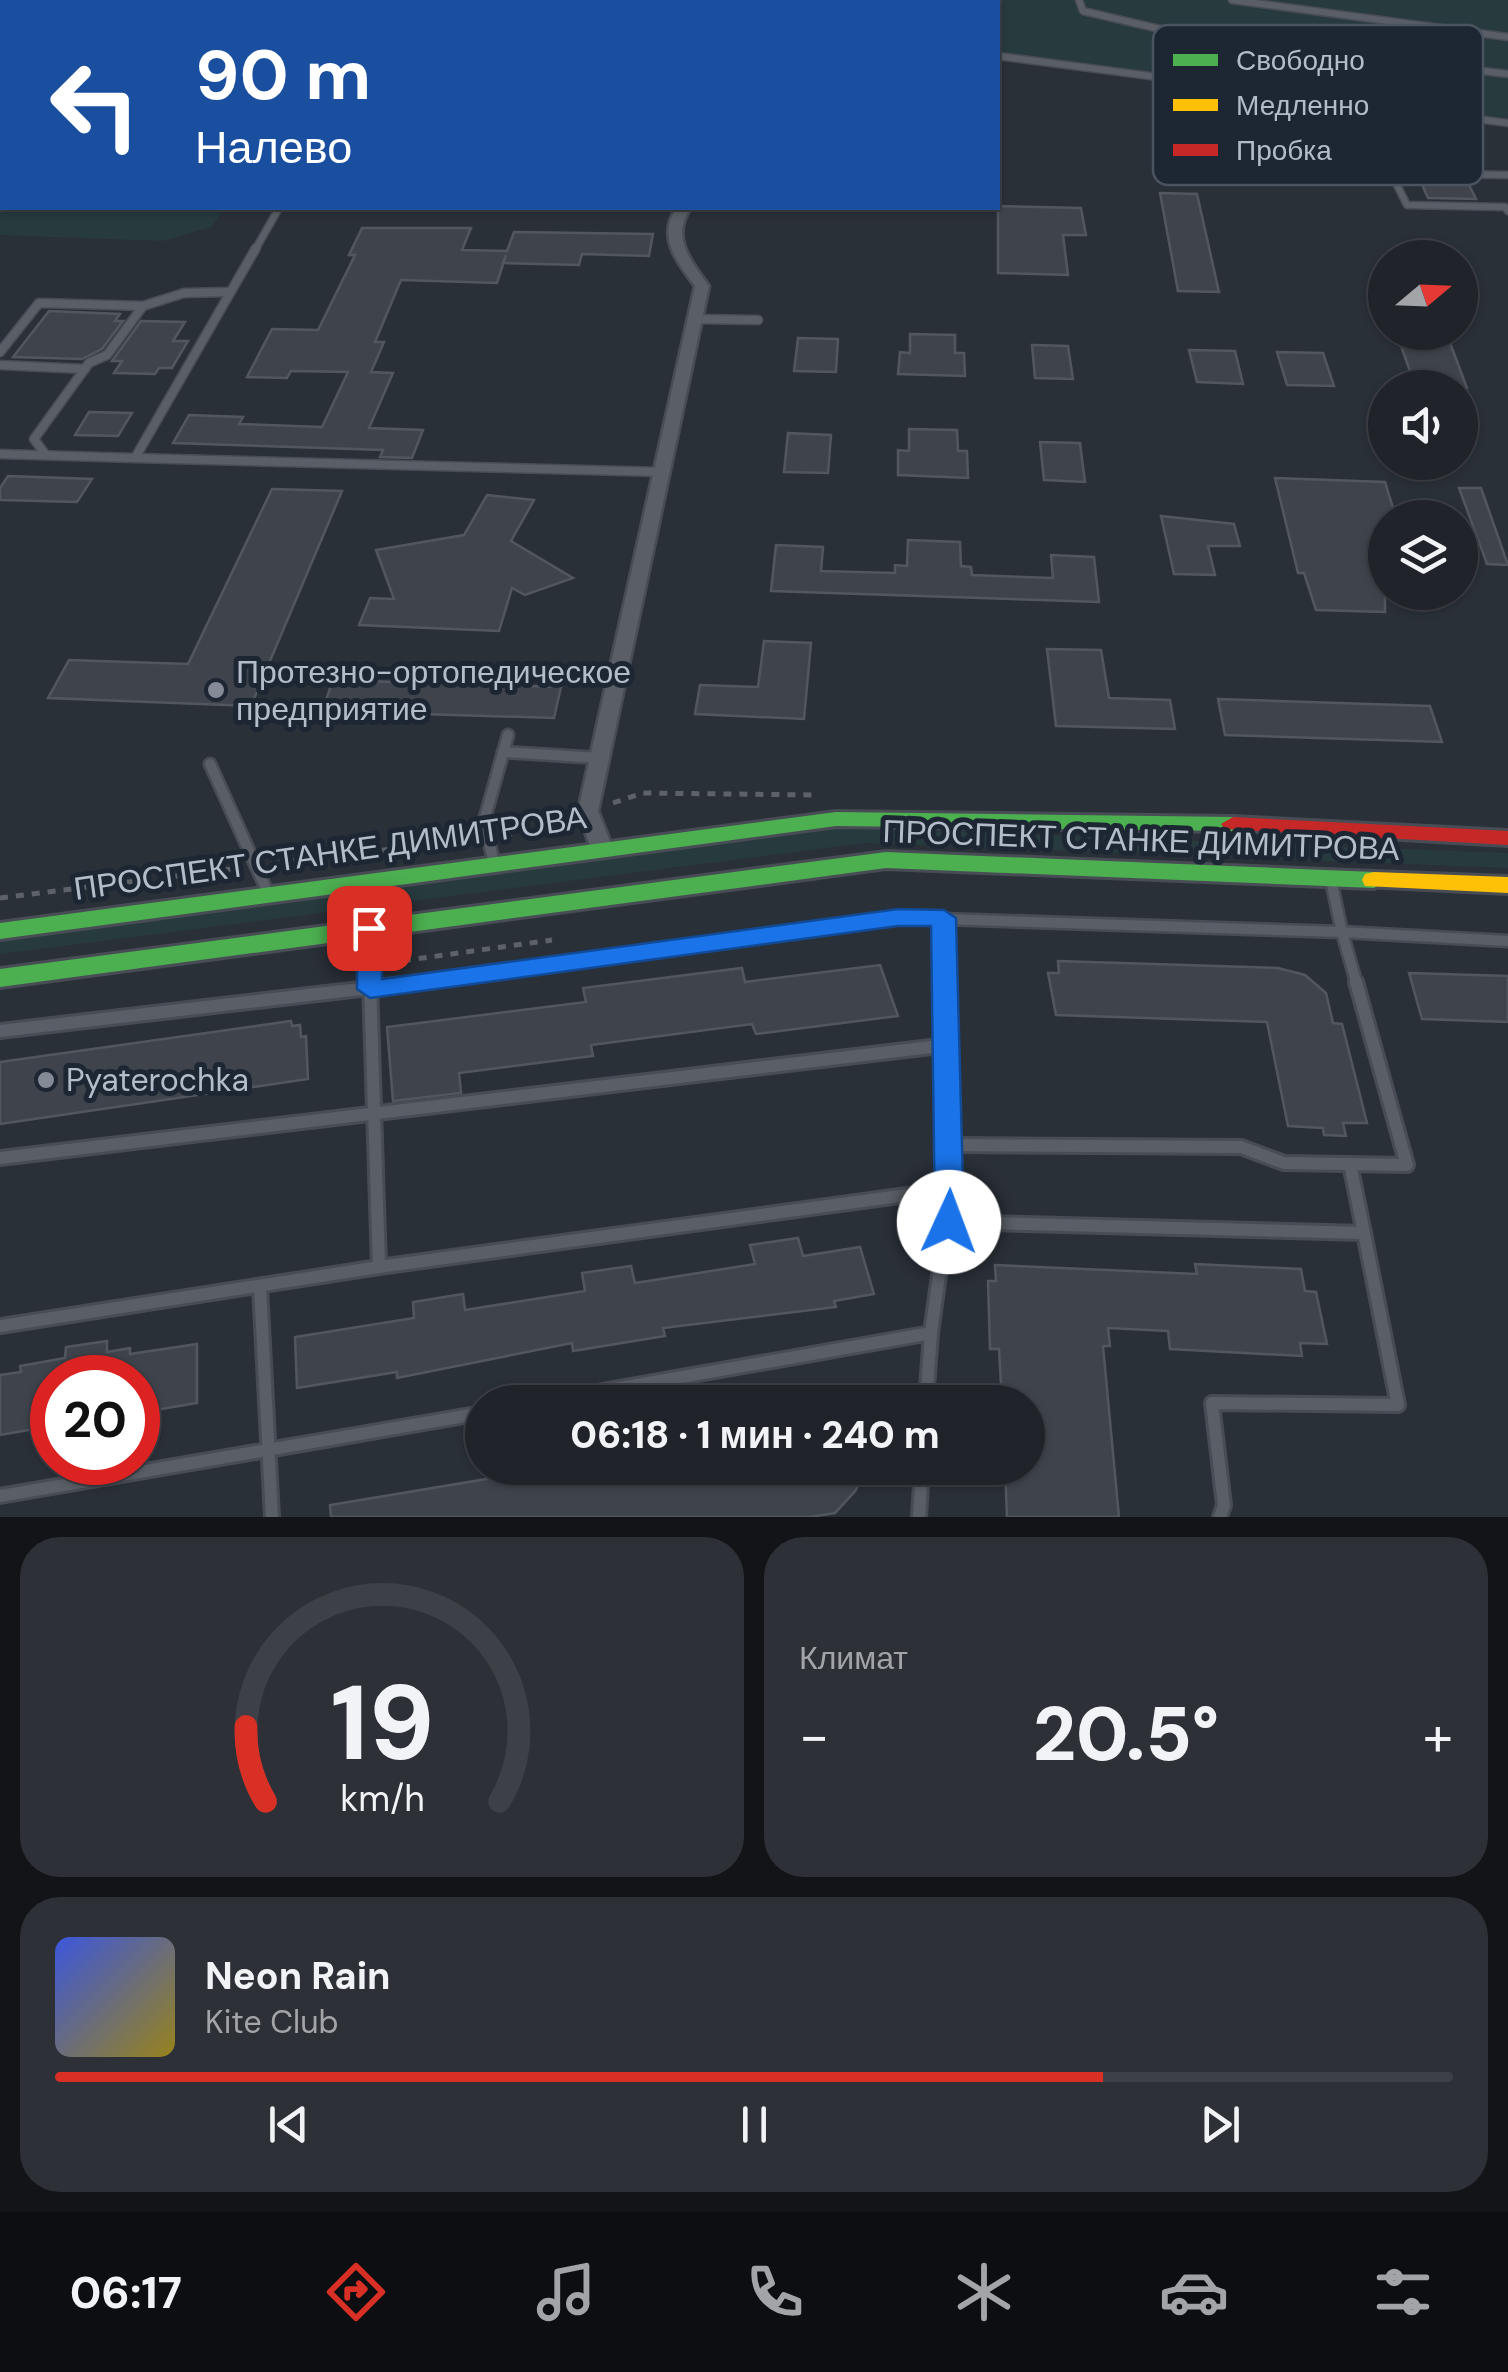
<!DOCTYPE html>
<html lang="ru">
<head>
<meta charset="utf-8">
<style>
  :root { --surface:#20242a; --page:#2d3036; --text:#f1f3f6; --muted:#a2a4a8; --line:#3d4147; --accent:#d93025 }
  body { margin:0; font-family:"DM Sans",sans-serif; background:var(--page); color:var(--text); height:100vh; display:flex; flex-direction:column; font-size:38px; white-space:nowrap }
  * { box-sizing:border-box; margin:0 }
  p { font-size:32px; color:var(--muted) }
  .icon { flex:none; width:55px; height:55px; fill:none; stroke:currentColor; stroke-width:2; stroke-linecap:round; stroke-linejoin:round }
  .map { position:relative; height:1517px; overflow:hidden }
  .panel { display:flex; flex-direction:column; gap:20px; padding:20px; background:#121417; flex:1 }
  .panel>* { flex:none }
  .banner { position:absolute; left:0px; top:0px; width:1000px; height:210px; box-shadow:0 2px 8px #0004,0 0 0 2px var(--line); background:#1a4fa0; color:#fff; overflow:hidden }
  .needle { width:65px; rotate:71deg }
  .controls { position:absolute; left:1368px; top:240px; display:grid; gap:20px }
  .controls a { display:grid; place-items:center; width:110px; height:110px; border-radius:50%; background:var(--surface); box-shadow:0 2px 8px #0004,0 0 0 2px var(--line); font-size:50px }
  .speed { position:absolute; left:30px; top:1355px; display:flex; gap:20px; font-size:50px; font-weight:700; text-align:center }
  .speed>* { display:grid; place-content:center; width:130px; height:130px; border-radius:50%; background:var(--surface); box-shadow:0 2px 8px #0004,0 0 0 2px var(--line); line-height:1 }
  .speed .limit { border:15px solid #d22; background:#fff; color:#111 }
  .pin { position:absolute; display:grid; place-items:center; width:85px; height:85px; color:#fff; margin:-42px; border-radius:20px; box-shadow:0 5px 15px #0006 }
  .me { position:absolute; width:110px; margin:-55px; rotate:2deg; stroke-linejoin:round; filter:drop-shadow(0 0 8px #0008) }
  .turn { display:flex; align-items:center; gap:35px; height:210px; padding:0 30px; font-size:45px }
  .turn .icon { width:130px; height:130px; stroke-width:2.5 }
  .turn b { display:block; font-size:70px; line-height:85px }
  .big { font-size:75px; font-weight:800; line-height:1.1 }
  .panel .card { flex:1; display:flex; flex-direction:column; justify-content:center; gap:15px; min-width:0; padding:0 35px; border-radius:40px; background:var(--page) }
  .panel .dial { align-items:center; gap:0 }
  .dial svg { height:260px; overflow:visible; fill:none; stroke:var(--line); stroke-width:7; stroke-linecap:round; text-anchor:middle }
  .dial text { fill:var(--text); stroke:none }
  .song { display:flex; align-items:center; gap:30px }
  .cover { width:120px; height:120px; border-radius:15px; background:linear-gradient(135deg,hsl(230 70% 55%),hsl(50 70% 35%)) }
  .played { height:10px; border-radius:5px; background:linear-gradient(90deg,var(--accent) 75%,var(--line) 75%) }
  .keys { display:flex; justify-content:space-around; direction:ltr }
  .heat { display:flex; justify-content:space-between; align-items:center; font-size:55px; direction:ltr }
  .panel .tiles { flex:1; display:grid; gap:20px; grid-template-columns:1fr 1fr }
  .card:last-child { grid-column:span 2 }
  .trip { position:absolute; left:465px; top:1385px; width:580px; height:100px; border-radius:50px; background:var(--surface); box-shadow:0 2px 8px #0004,0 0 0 2px var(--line); font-weight:800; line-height:100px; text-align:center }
  .menu { display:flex; height:160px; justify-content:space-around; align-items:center; background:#0d0e11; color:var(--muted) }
  .menu .icon { width:70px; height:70px }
  .menu .current { color:var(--accent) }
  .menu b { font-size:45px; color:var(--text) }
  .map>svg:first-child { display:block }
</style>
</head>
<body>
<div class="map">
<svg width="1508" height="1517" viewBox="0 0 1508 1517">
  <rect width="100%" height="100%" fill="#2a3038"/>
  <g fill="#273a3e">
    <path d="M0 0H1508V118L998 55V2H2V208H225L211 227 163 241 0 235Z"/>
    <path d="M838 827 1508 853V868L865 843 0 954V937Z"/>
  </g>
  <g fill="#3f444c" stroke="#52575f" stroke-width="2.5">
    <path d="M1420 180 1467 181 1476 199 1428 198Z"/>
    <path d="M1160 193 1197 194 1219 292 1178 291Z"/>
    <path d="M998 206 1081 208 1086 235H1063L1068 275 998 273Z"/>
    <path d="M362 228H471L462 250 507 251 514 232 653 234 649 256 582 254 579 265 503 263 506 255 497 283 401 280 375 342H384L371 372 393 373 369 428 423 430 412 458 380 457 383 450 173 443 189 415 243 417 239 424 322 427 348 372 291 371 287 378 247 377 272 329 318 330 355 255H349Z"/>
    <path d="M49 311 120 314 115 321H123L102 349 82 359 13 357Z"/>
    <path d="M141 321 185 322 173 341H188L172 368H159L155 374 114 373 122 361H112Z"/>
    <path d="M1396 332H1446L1467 388H1416Z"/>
    <path d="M910 334 955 335V353H964L965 376 898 374 900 352 910 353Z"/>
    <path d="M798 338 838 339 836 372 794 371Z"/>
    <path d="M1032 345 1068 346 1073 379 1035 378Z"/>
    <path d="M1189 350 1235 351 1243 384 1197 382Z"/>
    <path d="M1277 352 1323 353 1334 386 1287 385Z"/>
    <path d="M89 412 132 413 118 436 75 435Z"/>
    <path d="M909 429 957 430 958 451H967L968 478 898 475V450L909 451Z"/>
    <path d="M788 433 831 435 828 473 784 472Z"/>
    <path d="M1040 442 1080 443 1085 482 1044 480Z"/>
    <path d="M8 476 92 479 77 502 0 500V488Z"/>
    <path d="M1275 478 1385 482 1396 518H1385V612L1316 610 1304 573H1298Z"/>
    <path d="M1459 488H1481L1508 565 1487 564Z"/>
    <path d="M272 489 342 491 251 706 48 698 69 660 188 664Z"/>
    <path d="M487 495 534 500 511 541 573 578 525 595 512 588 499 631 359 625 370 598 394 599 376 550 464 535Z"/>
    <path d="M1161 516 1234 524 1240 546H1208L1215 575 1174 574Z"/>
    <path d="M908 540 960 542 961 566 971 567 972 575 1053 578 1051 555 1094 557 1099 602 771 591 776 545 823 547 821 571 895 573V565L907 566Z"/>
    <path d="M764 641 811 643 804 719 695 714 700 685 758 687Z"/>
    <path d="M1047 649 1101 650 1109 698 1170 700 1175 729 1056 726Z"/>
    <path d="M333 680 561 687 554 718 322 711Z"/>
    <path d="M1218 699 1430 706 1442 742 1225 735Z"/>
    <path d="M1058 961 1278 968 1305 975 1326 993 1333 1023 1342 1024 1367 1123H1343L1346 1136 1324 1135 1323 1128 1288 1126 1267 1022 1056 1015 1048 973H1059Z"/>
    <path d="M880 965 898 1016 756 1034 752 1024 591 1045 593 1056 459 1073 461 1093 393 1101 387 1027 586 1002 583 988 742 968 745 982Z"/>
    <path d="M1409 973 1508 976V1022L1422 1019Z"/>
    <path d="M291 1021 292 1026 300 1025 301 1037 306 1036 308 1079 0 1124V1062Z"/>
    <path d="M798 1238 803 1256 860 1247 874 1294 834 1301 836 1307 663 1328 665 1336 573 1351 572 1343 397 1378V1372L297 1388 295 1337 414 1318 413 1302 463 1294 465 1310 585 1291 582 1273 631 1266 635 1283 755 1264 750 1245Z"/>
    <path d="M1195 1264 1301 1269 1305 1291 1316 1292 1327 1344 1300 1343 1302 1356 1170 1349 1168 1331 1108 1328 1110 1346H1103L1119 1517H1007L1005 1468H1028V1402H1002L999 1349H990L988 1281H996L995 1265 1197 1274Z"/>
    <path d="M107 1341V1352L130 1348V1354L197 1344V1403L138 1413V1378H52V1426L0 1435V1375L21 1372 20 1366 65 1358 66 1347Z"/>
    <path d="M553 1468H863L856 1490 835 1513 810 1517H331L330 1505Z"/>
  </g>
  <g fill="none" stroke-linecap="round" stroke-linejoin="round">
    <defs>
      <g id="lane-far3">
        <path d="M573 0 595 2"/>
        <path d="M1079 0 1083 11 1194 37 1508 74"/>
        <path d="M1232 0 1508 37"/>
        <path d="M389 2 393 0"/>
        <path d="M998 56 1508 123"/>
        <path d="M1508 175 1391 173 1407 205 1505 207 1508 211"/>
        <path d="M255 250 279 208"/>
      </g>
      <g id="lane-far2">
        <path d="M695 319 758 320"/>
        <path d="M0 352 39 303 143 306 184 293 229 292"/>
        <path d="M0 365 85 369"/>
        <path d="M0 454 135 458 256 248"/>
        <path d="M45 454 34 439 89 363 107 355 143 306"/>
        <path d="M135 458 662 472"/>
      </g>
      <g id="lane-far1">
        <path d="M503 752 600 758"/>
        <path d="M210 764 268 893"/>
        <path d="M494 863 484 821 508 735"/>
        <path d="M943 919 1342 932 1331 880"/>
        <path d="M369 929 370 985"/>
        <path d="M401 985 898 917 943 919 945 985"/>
        <path d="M1357 985 1342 932 1508 941"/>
      </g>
      <g id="lane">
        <path d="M370 982 379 1267 951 1189"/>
        <path d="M0 1031 420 982"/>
        <path d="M951 1145 1241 1147 1284 1163 1407 1165 1356 982"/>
        <path d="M0 1158 948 1045"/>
        <path d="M1350 1164 1364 1233"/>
        <path d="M949 1222 1364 1233 1398 1405 1212 1403 1224 1505 1220 1517"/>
        <path d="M260 1287 272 1517"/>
        <path d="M0 1326 379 1267"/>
        <path d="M540 1402 931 1333 951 1189 945 982"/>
        <path d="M926 1402 931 1333"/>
        <path d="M0 1496 482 1413"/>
        <path d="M919 1517 922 1468"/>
      </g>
      <path id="street" d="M677 208H691C670 236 691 262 709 286L598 811 613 849 602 856 591 849 578 811 695 286C677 263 656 235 677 208Z"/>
      <g id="fast">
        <path d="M836 812 1233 817 1245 824 1233 831 836 826 0 939V923Z"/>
        <path d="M886 852 1374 872 1386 880 1374 888 886 868 0 987V969Z"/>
      </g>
      <path id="slow" d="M1374 872 1508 877V893L1365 886 1362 880 1365 874Z"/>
      <path id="jam" d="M1233 817 1508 831V845L1225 829 1221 824Z"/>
    </defs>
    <use href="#lane-far3" stroke="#484c55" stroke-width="9"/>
    <use href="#lane-far2" stroke="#484c55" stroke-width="11"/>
    <use href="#lane-far1" stroke="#484c55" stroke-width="15"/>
    <use href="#lane" stroke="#484c55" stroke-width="18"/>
    <use href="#street" stroke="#484c55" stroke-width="5"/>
    <use href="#fast" stroke="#484c55" stroke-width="6"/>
    <use href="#slow" stroke="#484c55" stroke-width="6"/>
    <use href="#jam" stroke="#484c55" stroke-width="6"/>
    <g stroke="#5c6268" stroke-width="5" stroke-dasharray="8 8" stroke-linecap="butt">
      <path d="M613 803 643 793 815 795"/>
      <path d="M504 835 556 829 571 821"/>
      <path d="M271 864 474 839"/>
      <path d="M0 898 240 868"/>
      <path d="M387 963 552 940"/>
    </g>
    <use href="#lane-far3" stroke="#5a5e66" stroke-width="6"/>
    <use href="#lane-far2" stroke="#5a5e66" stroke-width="8"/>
    <use href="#lane-far1" stroke="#5a5e66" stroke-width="10"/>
    <use href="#lane" stroke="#5a5e66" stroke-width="12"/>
    <use href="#street" fill="#5a5e66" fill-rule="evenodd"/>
    <use href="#fast" fill="#4caf50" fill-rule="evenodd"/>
    <use href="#slow" fill="#ffc107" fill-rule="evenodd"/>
    <use href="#jam" fill="#c62828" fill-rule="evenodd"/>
  </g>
  <path fill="#1a73e8" stroke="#114b97" stroke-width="2.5" d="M898 909 944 910 956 918 964 1222 960 1230H939L935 1222 931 926H898L370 998 357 989V928L369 920 382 928V979Z"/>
  <g fill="#848b96" stroke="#1d2633" stroke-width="4">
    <circle cx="216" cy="690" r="10"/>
    <circle cx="46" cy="1080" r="10"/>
  </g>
  <g text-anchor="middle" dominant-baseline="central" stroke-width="10" stroke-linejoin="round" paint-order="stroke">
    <g font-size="32" fill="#b4bcc9" stroke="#1d2633" text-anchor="start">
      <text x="236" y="672">Протезно-ортопедическое<tspan x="236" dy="37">предприятие</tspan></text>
      <text x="66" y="1080">Pyaterochka</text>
    </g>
    <g font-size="32" fill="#b4bcc9" stroke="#1d2633">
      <text transform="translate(1141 840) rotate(2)">ПРОСПЕКТ СТАНКЕ ДИМИТРОВА</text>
      <text transform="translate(330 853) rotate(-8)">ПРОСПЕКТ СТАНКЕ ДИМИТРОВА</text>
    </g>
  </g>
  <rect x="1153" y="25" width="330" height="160" rx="15" fill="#1d2633" stroke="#4a5360" stroke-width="2.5"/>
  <rect x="1173" y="54" width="45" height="12" fill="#4caf50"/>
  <rect x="1173" y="99" width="45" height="12" fill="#ffc107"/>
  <rect x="1173" y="144" width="45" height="12" fill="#c62828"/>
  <g font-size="28" fill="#b4bcc9">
    <text x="1236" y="70">Свободно</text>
    <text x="1236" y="115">Медленно</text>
    <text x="1236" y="160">Пробка</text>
  </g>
</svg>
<div class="controls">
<a><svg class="needle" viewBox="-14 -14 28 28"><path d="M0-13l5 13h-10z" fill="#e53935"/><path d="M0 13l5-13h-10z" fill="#a2a4a8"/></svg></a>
<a><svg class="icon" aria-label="sound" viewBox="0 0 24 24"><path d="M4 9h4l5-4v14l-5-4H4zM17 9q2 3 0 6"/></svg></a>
<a><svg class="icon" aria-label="layers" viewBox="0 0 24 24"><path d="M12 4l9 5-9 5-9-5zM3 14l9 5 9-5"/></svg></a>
</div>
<div class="speed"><div class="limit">20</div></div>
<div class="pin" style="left:369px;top:928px;background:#d93025"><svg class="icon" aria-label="arrive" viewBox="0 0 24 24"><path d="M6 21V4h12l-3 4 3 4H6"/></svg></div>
<svg class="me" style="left:949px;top:1222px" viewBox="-20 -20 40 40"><circle r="19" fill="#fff"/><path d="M0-13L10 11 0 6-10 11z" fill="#1a73e8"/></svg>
<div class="trip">06:18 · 1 мин · 240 m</div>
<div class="banner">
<div class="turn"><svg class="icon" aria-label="left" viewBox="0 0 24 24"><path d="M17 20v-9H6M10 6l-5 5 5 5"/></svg><div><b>90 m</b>Налево</div></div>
</div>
</div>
<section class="panel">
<div class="tiles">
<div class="card dial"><svg viewBox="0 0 100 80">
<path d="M14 69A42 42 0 1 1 86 69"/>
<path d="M14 69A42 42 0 0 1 8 46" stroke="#d93025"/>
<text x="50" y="56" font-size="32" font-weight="700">19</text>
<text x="50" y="72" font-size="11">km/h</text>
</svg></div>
<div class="card"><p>Климат</p>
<div class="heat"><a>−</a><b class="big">20.5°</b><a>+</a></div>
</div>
<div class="card">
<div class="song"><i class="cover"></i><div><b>Neon Rain</b><p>Kite Club</p></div></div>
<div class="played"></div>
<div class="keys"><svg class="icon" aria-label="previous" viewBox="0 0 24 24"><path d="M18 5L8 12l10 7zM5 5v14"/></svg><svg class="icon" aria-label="pause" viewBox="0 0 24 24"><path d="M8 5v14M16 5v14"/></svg><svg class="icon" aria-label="next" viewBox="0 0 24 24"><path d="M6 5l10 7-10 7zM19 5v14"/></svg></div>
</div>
</div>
</section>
<nav class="menu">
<b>06:17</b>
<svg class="icon current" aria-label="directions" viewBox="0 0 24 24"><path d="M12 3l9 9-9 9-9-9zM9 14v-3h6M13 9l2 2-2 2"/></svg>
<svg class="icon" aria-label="music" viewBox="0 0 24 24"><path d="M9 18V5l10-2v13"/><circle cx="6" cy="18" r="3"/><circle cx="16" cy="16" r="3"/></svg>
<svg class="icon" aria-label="phone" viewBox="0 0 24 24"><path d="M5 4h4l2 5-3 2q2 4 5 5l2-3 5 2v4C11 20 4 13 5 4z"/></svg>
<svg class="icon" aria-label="climate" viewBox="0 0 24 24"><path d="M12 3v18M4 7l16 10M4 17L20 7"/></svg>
<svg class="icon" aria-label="car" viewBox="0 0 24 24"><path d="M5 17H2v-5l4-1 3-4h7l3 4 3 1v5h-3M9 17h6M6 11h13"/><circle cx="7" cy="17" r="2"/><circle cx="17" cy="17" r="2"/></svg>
<svg class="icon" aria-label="filters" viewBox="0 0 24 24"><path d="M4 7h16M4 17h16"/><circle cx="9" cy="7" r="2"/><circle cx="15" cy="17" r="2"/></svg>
</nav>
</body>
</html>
